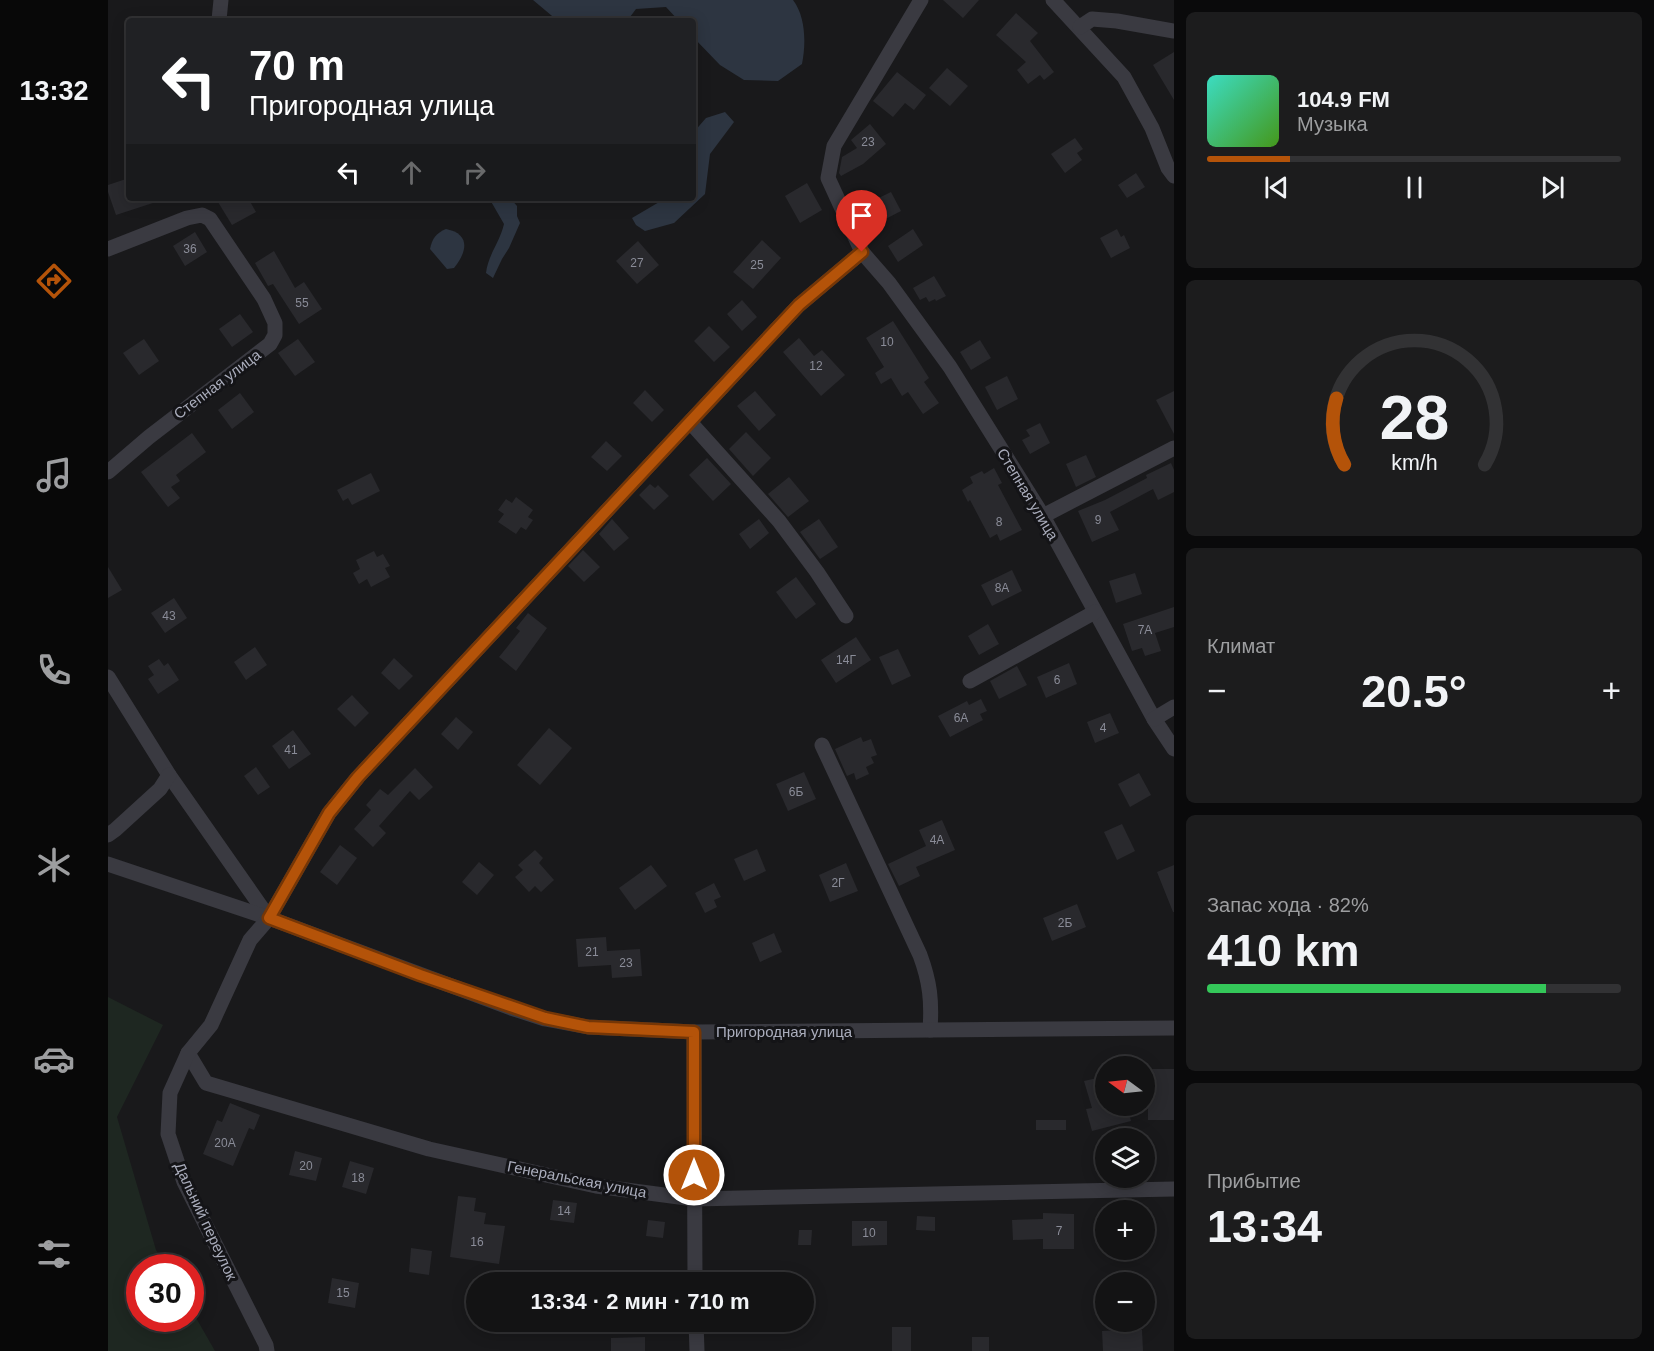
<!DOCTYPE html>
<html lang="ru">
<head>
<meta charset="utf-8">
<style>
  :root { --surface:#131314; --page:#1c1c1d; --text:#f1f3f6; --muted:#9d9ea0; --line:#323234; --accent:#b45309 }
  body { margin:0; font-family:Helvetica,sans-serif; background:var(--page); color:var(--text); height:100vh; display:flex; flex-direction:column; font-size:22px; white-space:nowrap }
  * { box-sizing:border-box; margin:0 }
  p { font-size:20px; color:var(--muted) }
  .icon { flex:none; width:33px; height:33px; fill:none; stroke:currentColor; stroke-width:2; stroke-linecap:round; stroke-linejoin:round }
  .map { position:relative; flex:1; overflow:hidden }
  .details { display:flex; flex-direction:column; gap:12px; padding:12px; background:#0a0a0b; width:480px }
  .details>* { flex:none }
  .top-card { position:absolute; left:18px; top:18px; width:570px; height:183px; border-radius:6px; box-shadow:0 3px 15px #0003,0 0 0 2px var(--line); background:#202124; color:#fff; overflow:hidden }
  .needle { width:39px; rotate:285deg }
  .tools { position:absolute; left:987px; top:1056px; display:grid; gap:12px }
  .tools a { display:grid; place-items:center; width:60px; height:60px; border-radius:50%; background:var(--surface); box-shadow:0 3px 15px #0003,0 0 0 2px var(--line); font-size:30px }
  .speed { position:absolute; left:18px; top:1254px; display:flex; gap:12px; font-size:30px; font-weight:700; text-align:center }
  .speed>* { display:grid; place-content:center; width:78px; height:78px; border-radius:50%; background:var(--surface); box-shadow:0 3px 15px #0003,0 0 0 2px var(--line); line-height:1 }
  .speed .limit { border:9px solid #d22; background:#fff; color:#111 }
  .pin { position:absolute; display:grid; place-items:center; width:51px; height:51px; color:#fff; margin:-62px -26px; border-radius:50% 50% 50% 0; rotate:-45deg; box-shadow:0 0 6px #0007 }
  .pin .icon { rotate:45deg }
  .me { position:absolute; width:66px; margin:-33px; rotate:0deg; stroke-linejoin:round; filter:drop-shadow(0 0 4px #0008) }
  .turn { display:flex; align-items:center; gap:21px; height:126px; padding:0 24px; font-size:27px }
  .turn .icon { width:78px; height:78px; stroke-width:2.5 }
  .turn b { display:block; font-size:42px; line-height:51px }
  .lanes { display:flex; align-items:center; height:57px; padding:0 24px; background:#0003; justify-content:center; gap:30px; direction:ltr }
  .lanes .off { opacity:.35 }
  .big { font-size:45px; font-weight:600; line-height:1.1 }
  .details .widget { flex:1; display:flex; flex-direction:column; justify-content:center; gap:9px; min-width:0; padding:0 21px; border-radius:9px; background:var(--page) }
  .details .dial { align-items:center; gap:0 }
  .dial svg { height:156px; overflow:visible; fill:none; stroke:var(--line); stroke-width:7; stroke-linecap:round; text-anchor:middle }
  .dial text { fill:var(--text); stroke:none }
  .song { display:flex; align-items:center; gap:18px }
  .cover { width:72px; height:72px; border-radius:9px; background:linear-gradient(135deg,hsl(170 70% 55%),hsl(100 70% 35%)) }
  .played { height:6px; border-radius:3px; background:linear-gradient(90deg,var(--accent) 20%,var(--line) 20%) }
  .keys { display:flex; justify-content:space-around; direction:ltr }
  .heat { display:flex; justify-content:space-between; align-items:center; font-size:33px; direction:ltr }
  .charge { height:9px; border-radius:4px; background:linear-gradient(90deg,#34c759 82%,var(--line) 0) }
  .trip { position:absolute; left:358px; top:1272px; width:348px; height:60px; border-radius:30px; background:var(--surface); box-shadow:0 3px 15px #0003,0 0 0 2px var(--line); font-weight:600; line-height:60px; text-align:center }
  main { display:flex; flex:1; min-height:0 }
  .menu { display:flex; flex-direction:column; width:108px; justify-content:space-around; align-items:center; background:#080808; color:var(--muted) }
  .menu .icon { width:42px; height:42px }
  .menu .selected { color:var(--accent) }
  .menu b { font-size:27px; color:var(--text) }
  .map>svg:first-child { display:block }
</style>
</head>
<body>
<main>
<nav class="menu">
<b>13:32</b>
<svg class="icon selected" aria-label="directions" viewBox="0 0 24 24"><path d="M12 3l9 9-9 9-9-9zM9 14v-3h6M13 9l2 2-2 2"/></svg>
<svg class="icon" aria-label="music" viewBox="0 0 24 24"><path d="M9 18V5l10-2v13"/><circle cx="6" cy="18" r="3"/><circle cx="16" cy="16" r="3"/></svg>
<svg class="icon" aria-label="phone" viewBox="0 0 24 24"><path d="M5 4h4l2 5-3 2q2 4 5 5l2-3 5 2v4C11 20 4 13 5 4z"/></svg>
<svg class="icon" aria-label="climate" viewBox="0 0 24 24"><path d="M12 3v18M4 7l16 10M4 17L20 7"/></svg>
<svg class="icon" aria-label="car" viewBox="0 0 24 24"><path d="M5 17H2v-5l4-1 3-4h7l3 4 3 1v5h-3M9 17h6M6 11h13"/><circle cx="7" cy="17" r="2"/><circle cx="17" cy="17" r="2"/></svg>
<svg class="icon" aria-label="filters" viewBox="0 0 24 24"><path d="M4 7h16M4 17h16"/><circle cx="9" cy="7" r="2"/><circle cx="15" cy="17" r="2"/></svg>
</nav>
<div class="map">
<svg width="1066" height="1351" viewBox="0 0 1066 1351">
  <rect width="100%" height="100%" fill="#19191b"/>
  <path fill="#1e2721" d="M0 997 55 1025 9 1117 48 1250 58 1267 32 1268V1318H82L83 1309 107 1351H0Z"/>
  <g fill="#2d3541">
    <path d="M425 0H685C698 17 698 44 694 64L670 81 636 80 612 65 585 37V21H571L558 7 528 9 519 21H450Z"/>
    <path d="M617 112 626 122 602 154 597 194 566 223 537 231 528 225 524 218 558 198H585V133L598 118Z"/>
    <path d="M381 198H402L409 206V216L412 223 401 248 394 259 385 278 378 273C380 255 392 242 396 224Z"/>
    <path d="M338 229C363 234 359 252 346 268L339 269 322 249C324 239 328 233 338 229Z"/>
  </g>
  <g fill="#29292d">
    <path d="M835 0H871L855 18Z"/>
    <path d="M908 13 930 33 922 41 946 72 936 80 932 75 920 84 909 70 918 62 888 35Z"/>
    <path d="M1066 52V100L1045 65Z"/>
    <path d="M839 68 860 86 842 106 821 88Z"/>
    <path d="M789 72 818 95 806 110 797 103 785 117 765 101Z"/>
    <path d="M762 124 778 144 755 164 733 176 731 173 734 157 749 148 743 140Z"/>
    <path d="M967 138 975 149 969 153 974 160 957 173 943 154Z"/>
    <path d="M1028 173 1037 187 1019 198 1010 185Z"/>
    <path d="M21 178V198H53L54 200 8 215 0 192V185Z"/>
    <path d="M699 183 714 210 692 223 677 196Z"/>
    <path d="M783 192 793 211 762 227 752 207Z"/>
    <path d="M117 198H140L148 212 124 225 110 202Z"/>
    <path d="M805 229 815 245 790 262 780 246Z"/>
    <path d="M1009 229 1013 237 1016 235 1022 248 1003 258 992 238Z"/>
    <path d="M87 232 99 252 77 266 65 246Z"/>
    <path d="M654 240 673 258 645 289 625 272Z"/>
    <path d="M530 241 551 265 529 284 508 261Z"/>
    <path d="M166 251 187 288 196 282 214 309 191 324 165 284 160 286 147 263Z"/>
    <path d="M826 276 838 296 828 301 827 299 821 302 818 297 812 300 805 288Z"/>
    <path d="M634 300 649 317 634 331 619 314Z"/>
    <path d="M132 314 145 332 124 347 111 329Z"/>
    <path d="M785 321 821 378 816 382 831 403 815 414 800 392 794 396 783 378 773 384 767 373 776 367 758 338Z"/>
    <path d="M601 326 622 347 606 362 586 341Z"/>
    <path d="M691 338 706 356 714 350 737 375 713 396 675 352Z"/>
    <path d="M36 339 51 361 31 375 15 353Z"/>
    <path d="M190 339 207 362 187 376 170 353Z"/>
    <path d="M872 340 883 358 863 370 852 352Z"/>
    <path d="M899 376 910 399 889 410 877 387Z"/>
    <path d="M537 390 556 410 544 422 525 403Z"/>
    <path d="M647 391 668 415 651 431 629 406Z"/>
    <path d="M1066 391V434L1048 400Z"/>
    <path d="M132 393 146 412 124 429 110 410Z"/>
    <path d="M932 423 942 443 922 454 914 440 922 436 918 430Z"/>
    <path d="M638 432 663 458 645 476 621 449Z"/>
    <path d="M84 433 98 452 68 475 72 481 63 487 72 498 60 507 33 472Z"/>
    <path d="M498 441 514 456 499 471 483 457Z"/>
    <path d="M978 455 988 477 968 487 958 464Z"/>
    <path d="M599 458 623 484 605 501 581 475Z"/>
    <path d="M1063 463 1066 470V492L1050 500 1045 489 1002 512 1011 530 984 542 970 511 997 500 1039 478 1038 475Z"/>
    <path d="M886 468 894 483 890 485 914 530 892 541 889 534 882 538 862 500 860 502 854 490 865 483 862 477 874 471 876 474Z"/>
    <path d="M263 473 272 491 244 505 240 498 235 501 229 490Z"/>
    <path d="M681 477 701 501 680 517 660 494Z"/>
    <path d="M542 484 547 488 550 485 561 496 546 510 531 495Z"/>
    <path d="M408 497 425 510 420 517 425 520 418 530 413 527 408 534 390 522 396 514 390 510 398 499 404 503Z"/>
    <path d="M504 519 521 538 506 551 491 534Z"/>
    <path d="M651 519 661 533 642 549 631 534Z"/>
    <path d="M711 519 730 547 712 559 692 532Z"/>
    <path d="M475 550 492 567 476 582 460 566Z"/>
    <path d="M266 551 269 557 275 554 282 566 277 568 282 577 263 587 259 579 251 584 245 573 252 569 248 560Z"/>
    <path d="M0 567 14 590 0 598Z"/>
    <path d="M904 570 914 591 884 606 873 585Z"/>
    <path d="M1027 573 1034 594 1008 603 1001 581Z"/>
    <path d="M688 577 708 604 688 619 668 592Z"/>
    <path d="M66 598 79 618 57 633 43 613Z"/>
    <path d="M1066 607V627L1047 633 1053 651 1037 656 1034 648 1024 651 1015 624Z"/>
    <path d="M420 613 439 628 408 671 391 657 412 631 408 628Z"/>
    <path d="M880 624 891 644 871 655 860 636Z"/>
    <path d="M748 637 763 660 728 683 713 660Z"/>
    <path d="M147 647 159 665 138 680 126 662Z"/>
    <path d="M790 649 803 676 784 685 771 657Z"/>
    <path d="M286 658 305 676 291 690 273 673Z"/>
    <path d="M51 659 56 666 60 663 71 680 50 694 40 679 46 675 40 666Z"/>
    <path d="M961 663 969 684 938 698 929 677Z"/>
    <path d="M909 666 919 685 891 699 882 681Z"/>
    <path d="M244 695 261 713 247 727 229 709Z"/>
    <path d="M873 699 879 711 872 714 875 720 842 737 830 716 859 701 861 705Z"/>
    <path d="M1002 713 1011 733 987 743 979 722Z"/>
    <path d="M348 717 365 732 350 750 333 734Z"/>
    <path d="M441 728 464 748 432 785 409 765Z"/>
    <path d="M185 730 203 754 181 769 164 746Z"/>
    <path d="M753 737 755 742 763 739 769 755 763 757 766 763 758 767 761 774 748 780 746 773 739 776 727 749Z"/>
    <path d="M148 767 162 787 150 795 136 776Z"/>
    <path d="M307 768 325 787 311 800 302 791 271 826 278 833 265 847 246 829 263 810 258 805 272 789 280 795Z"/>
    <path d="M696 772 708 799 680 811 668 784Z"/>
    <path d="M1031 773 1043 795 1022 807 1010 784Z"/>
    <path d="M834 820 847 850 808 867 812 876 791 886 780 864 818 846 811 830Z"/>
    <path d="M1014 824 1027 851 1009 860 996 832Z"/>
    <path d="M232 845 249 858 229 885 212 872Z"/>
    <path d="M649 849 658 871 636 881 626 859Z"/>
    <path d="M427 850 435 858 431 863 446 880 433 892 427 886 421 892 407 877 415 870 410 865Z"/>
    <path d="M371 862 386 875 369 895 354 882Z"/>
    <path d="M738 863 750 891 722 902 711 875Z"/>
    <path d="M543 865 559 886 527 910 511 888Z"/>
    <path d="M1066 865V912H1065L1049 872Z"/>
    <path d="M606 883 613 897 606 900 609 907 597 913 587 893Z"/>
    <path d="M969 904 978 927 944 941 935 918Z"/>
    <path d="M666 933 674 952 652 962 644 943Z"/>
    <path d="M498 937 499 951 532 949 534 976 504 978 503 965 470 967 468 939Z"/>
    <rect x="1040" y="1069" width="26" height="51"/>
    <path d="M998 1076V1106H1019L1023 1121 984 1131 978 1109 984 1108 976 1081Z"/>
    <path d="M122 1103 152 1115 146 1130 141 1128 125 1166 95 1154 109 1120 114 1122Z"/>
    <rect x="928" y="1120" width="30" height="10"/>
    <path d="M187 1151 214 1158 208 1181 181 1175Z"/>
    <path d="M242 1161 266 1168 258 1194 234 1187Z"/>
    <path d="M350 1196 368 1198 366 1211 378 1213 376 1224 397 1226 391 1264 342 1257Z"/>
    <path d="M445 1200 469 1203 466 1223 442 1220Z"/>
    <path d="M935 1213 966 1214V1249H935V1239L905 1240 904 1220 935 1219Z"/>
    <path d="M809 1216 827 1217V1231L808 1230Z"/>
    <path d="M540 1220 557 1222 555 1238 538 1236Z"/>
    <path d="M744 1221H779V1245L744 1246Z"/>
    <path d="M691 1230H704L703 1245H690Z"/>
    <path d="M303 1248 324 1251 321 1275 301 1272Z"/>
    <path d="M224 1278 251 1283 247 1308 220 1303Z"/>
    <path d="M1011 1324H1029L1030 1330H1034L1035 1351H995L994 1331 1011 1330Z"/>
    <rect x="784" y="1327" width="19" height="24"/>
    <path d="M537 1337V1351H503V1338Z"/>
    <rect x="864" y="1337" width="17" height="14"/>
  </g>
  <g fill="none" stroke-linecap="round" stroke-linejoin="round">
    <g stroke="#3a3a41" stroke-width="15">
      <path d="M813 0 726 146 720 178 754 252 781 283 842 367 935 516 1046 719 1066 749"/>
      <path d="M945 0 1016 77 1044 128 1060 168 1066 176"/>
      <path d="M111 20 113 0"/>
      <path d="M972 27 984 19 1009 21 1066 31"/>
      <path d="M0 249 79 218 94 215 102 219 156 299 167 323V335L162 344 41 437 0 472"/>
      <path d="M582 422 671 521 709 572 738 616"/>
      <path d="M935 516 1066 448"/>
      <path d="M0 677 61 775 161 918"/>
      <path d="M862 681 987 612"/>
      <path d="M1046 719 1066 707"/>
      <path d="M714 745 812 955C822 982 824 1001 822 1030"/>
      <path d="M0 835 7 830 52 789 61 775"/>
      <path d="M0 864 161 918 403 1008 437 1019 480 1027 586 1032 1066 1028"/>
      <path d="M586 1032 587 1282"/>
      <path d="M80 1053 98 1083 321 1149 488 1186 586 1199 1066 1189"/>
      <path d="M588 1322 589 1351"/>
      <path d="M159 1351 158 1345 76 1182 60 1134 62 1093 80 1053 103 1025 142 940 161 918 221 813 250 777 691 305 754 252"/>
    </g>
  </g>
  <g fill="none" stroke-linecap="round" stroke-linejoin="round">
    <defs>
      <path id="route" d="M586 1175V1032L480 1027 437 1018 312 975 161 918 221 813 250 777 691 305 754 252"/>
    </defs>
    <use href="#route" stroke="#753606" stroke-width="15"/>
    <use href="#route" stroke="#b45309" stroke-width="10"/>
  </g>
  <g text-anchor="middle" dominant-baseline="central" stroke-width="6" stroke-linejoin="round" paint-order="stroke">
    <g font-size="12" fill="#8a8c98">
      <text x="760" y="142">23</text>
      <text x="82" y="249">36</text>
      <text x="529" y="263">27</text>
      <text x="649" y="265">25</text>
      <text x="194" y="303">55</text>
      <text x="779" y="342">10</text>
      <text x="708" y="366">12</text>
      <text x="990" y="520">9</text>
      <text x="891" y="522">8</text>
      <text x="894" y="588">8А</text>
      <text x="61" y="616">43</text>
      <text x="1037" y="630">7А</text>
      <text x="738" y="660">14Г</text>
      <text x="949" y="680">6</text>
      <text x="853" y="718">6А</text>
      <text x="995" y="728">4</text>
      <text x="183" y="750">41</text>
      <text x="688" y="792">6Б</text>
      <text x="829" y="840">4А</text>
      <text x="730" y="883">2Г</text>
      <text x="957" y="923">2Б</text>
      <text x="484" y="952">21</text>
      <text x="518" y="963">23</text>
      <text x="117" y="1143">20А</text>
      <text x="198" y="1166">20</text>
      <text x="250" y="1178">18</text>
      <text x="456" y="1211">14</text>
      <text x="951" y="1231">7</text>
      <text x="761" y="1233">10</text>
      <text x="369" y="1242">16</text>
      <text x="235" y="1293">15</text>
    </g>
    <g font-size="15" fill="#aaadbc" stroke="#141417">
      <text transform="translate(109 384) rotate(-37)">Степная улица</text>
      <text transform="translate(920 494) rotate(59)">Степная улица</text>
      <text x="676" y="1031">Пригородная улица</text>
      <text transform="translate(469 1179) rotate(11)">Генеральская улица</text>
      <text transform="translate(98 1221) rotate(65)">Дальний переулок</text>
    </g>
  </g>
</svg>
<div class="tools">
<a><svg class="needle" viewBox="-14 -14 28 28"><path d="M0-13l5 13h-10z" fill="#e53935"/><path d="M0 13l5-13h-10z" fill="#9d9ea0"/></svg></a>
<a><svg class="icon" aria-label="layers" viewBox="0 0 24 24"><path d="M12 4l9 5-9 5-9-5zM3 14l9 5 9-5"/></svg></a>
<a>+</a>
<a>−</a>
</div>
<div class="speed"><div class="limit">30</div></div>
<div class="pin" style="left:754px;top:252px;background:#d93025"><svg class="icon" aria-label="arrive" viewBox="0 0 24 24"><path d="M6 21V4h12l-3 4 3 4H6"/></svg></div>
<svg class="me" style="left:586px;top:1175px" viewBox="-20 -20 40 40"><circle r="17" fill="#b45309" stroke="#fff" stroke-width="3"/><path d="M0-11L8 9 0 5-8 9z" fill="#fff"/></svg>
<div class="trip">13:34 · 2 мин · 710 m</div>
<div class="top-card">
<div class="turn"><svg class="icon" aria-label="left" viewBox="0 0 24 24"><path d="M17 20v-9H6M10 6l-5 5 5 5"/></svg><div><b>70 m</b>Пригородная улица</div></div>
<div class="lanes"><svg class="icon" aria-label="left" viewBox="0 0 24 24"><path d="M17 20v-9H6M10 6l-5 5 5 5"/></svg><svg class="icon off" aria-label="ahead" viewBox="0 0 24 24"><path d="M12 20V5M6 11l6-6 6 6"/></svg><svg class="icon off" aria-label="right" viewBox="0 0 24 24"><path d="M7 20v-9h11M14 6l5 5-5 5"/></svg></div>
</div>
</div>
<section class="details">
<div class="widget">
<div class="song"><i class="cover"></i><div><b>104.9 FM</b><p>Музыка</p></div></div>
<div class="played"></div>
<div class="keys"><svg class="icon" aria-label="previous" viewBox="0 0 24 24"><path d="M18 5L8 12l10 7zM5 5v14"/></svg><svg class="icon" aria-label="pause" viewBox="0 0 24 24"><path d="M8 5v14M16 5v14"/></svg><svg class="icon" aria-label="next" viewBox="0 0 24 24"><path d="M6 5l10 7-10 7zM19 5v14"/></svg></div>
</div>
<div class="widget dial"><svg viewBox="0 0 100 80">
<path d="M14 69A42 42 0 1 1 86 69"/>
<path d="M14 69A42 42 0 0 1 10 35" stroke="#b45309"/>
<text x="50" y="56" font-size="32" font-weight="700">28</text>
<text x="50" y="72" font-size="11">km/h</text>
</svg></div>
<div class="widget"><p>Климат</p>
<div class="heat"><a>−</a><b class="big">20.5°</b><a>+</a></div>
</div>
<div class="widget"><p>Запас хода · 82%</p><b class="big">410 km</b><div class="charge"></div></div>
<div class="widget"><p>Прибытие</p><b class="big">13:34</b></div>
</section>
</main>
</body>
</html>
